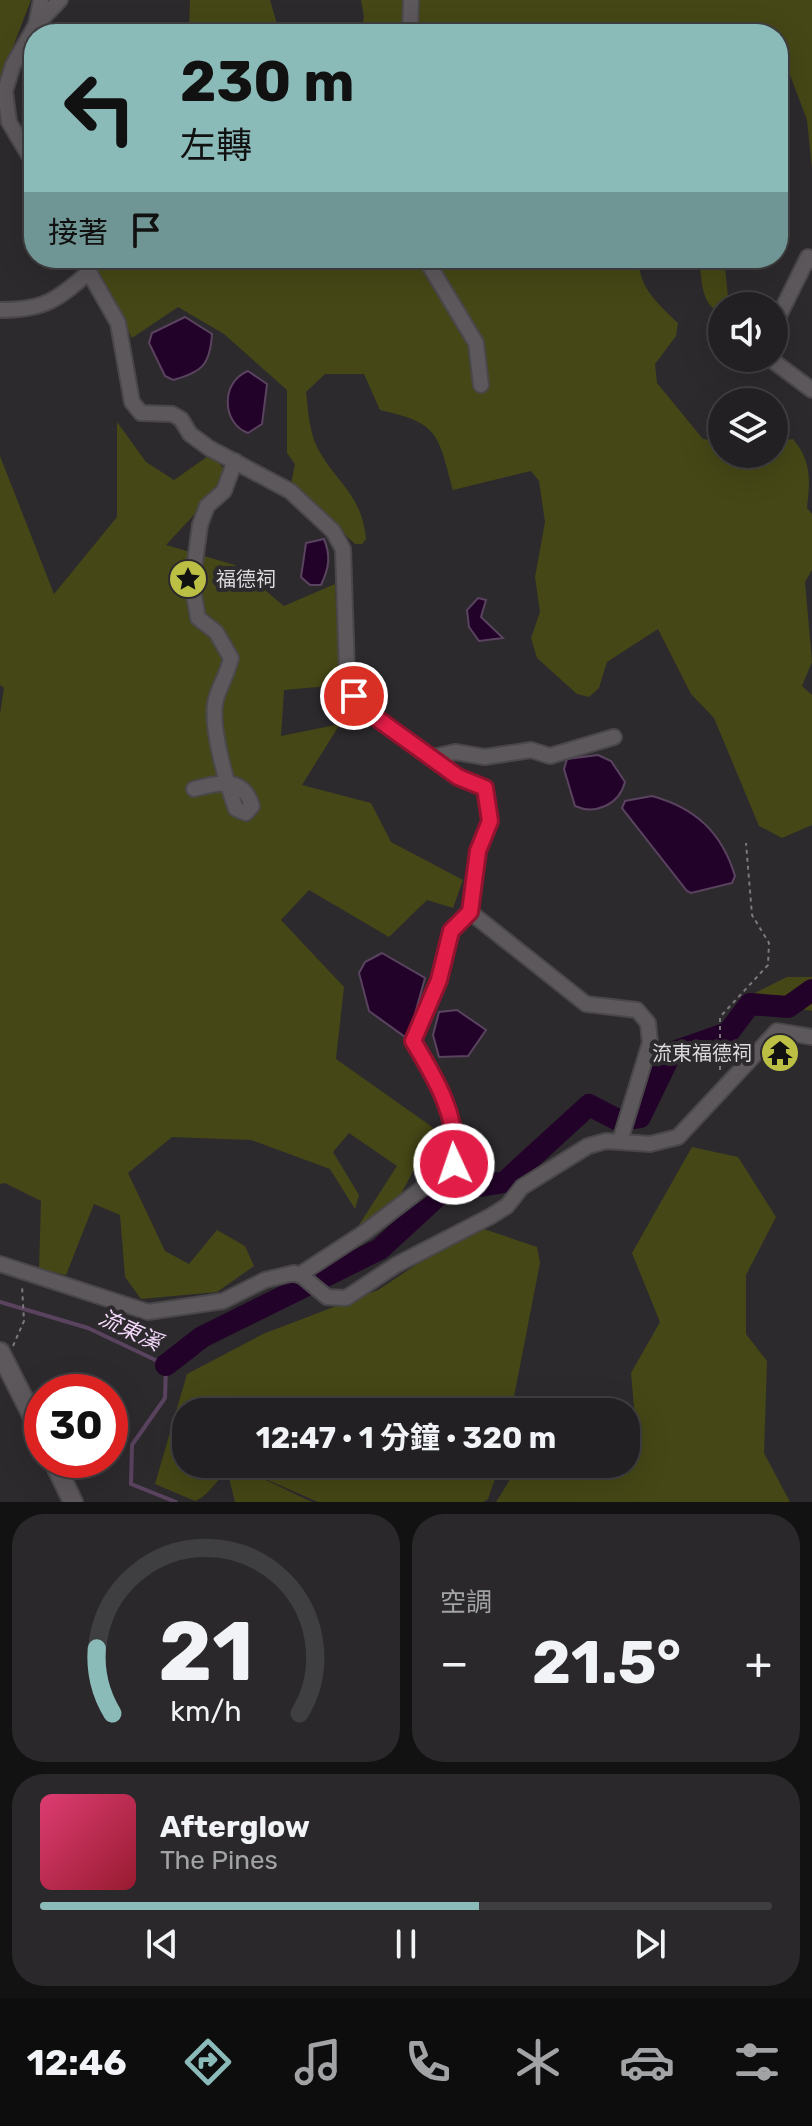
<!DOCTYPE html>
<html lang="zh-TW">
<head>
<meta charset="utf-8">
<style>
  :root { --surface:#222022; --page:#2a282a; --text:#f1f3f6; --muted:#a2a3a5; --line:#3f3e40; --accent:#8bbbb9 }
  body { margin:0; font-family:Rubik,"Noto Sans TC",sans-serif; background:var(--page); color:var(--text); height:100vh; display:flex; flex-direction:column; font-size:30px; white-space:nowrap }
  * { box-sizing:border-box; margin:0 }
  p { font-size:26px; color:var(--muted) }
  .icon { flex:none; width:44px; height:44px; fill:none; stroke:currentColor; stroke-width:2; stroke-linecap:round; stroke-linejoin:round }
  .map { position:relative; height:1502px; overflow:hidden }
  .panel { display:flex; flex-direction:column; gap:12px; padding:12px; background:#131213; flex:1 }
  .panel>* { flex:none }
  .top-card { position:absolute; left:24px; top:24px; width:764px; height:244px; border-radius:32px; box-shadow:0 8px 32px #0002,0 0 0 2px var(--line); background:#8bbbb9; color:#111; overflow:hidden }
  .buttons { position:absolute; left:708px; top:292px; display:grid; gap:16px }
  .buttons a { display:grid; place-items:center; width:80px; height:80px; border-radius:50%; background:var(--surface); box-shadow:0 8px 32px #0002,0 0 0 2px var(--line); font-size:40px }
  .speed { position:absolute; left:24px; top:1374px; display:flex; gap:16px; font-size:40px; font-weight:700; text-align:center }
  .speed>* { display:grid; place-content:center; width:104px; height:104px; border-radius:50%; background:var(--surface); box-shadow:0 8px 32px #0002,0 0 0 2px var(--line); line-height:1 }
  .speed .limit { border:12px solid #d22; background:#fff; color:#111 }
  .pin { position:absolute; display:grid; place-items:center; width:68px; height:68px; color:#fff; margin:-34px; border:4px solid #fff; border-radius:50%; box-shadow:0 2px 8px #0007 }
  .me { position:absolute; width:88px; margin:-44px; rotate:357deg; stroke-linejoin:round; filter:drop-shadow(0 0 6px #0008) }
  .turn { display:flex; align-items:center; gap:28px; height:168px; padding:0 24px; font-size:36px }
  .turn .icon { width:104px; height:104px; stroke-width:2.5 }
  .turn b { display:block; font-size:56px; line-height:68px }
  .then { display:flex; align-items:center; height:76px; padding:0 24px; background:#0003; gap:16px; font-size:30px }
  .big { font-size:60px; font-weight:700; line-height:1.1 }
  .panel .widget { flex:1; display:flex; flex-direction:column; justify-content:center; gap:12px; min-width:0; padding:0 28px; border-radius:32px; background:var(--page) }
  .panel .dial { align-items:center; gap:0 }
  .dial svg { height:208px; overflow:visible; fill:none; stroke:var(--line); stroke-width:7; stroke-linecap:round; text-anchor:middle }
  .dial text { fill:var(--text); stroke:none }
  .song { display:flex; align-items:center; gap:24px }
  .cover { width:96px; height:96px; border-radius:12px; background:linear-gradient(135deg,hsl(340 70% 55%),hsl(350 70% 35%)) }
  .played { height:8px; border-radius:4px; background:linear-gradient(90deg,var(--accent) 60%,var(--line) 60%) }
  .keys { display:flex; justify-content:space-around; direction:ltr }
  .heat { display:flex; justify-content:space-between; align-items:center; font-size:44px; direction:ltr }
  .panel .tiles { flex:1; display:grid; gap:12px; grid-template-columns:1fr 1fr }
  .widget:last-child { grid-column:span 2 }
  .trip { position:absolute; left:172px; top:1398px; width:468px; height:80px; border-radius:32px; background:var(--surface); box-shadow:0 8px 32px #0002,0 0 0 2px var(--line); font-weight:700; line-height:80px; text-align:center }
  .tab-bar { display:flex; height:128px; justify-content:space-around; align-items:center; background:#0e0d0e; color:var(--muted) }
  .tab-bar .icon { width:56px; height:56px }
  .tab-bar .selected { color:var(--accent) }
  .tab-bar b { font-size:36px; color:var(--text) }
  .map>svg:first-child { display:block }
</style>
</head>
<body>
<div class="map">
<svg width="812" height="1502" viewBox="0 0 812 1502">
  <rect width="100%" height="100%" fill="#2d2a2e"/>
  <g fill="#454716">
    <path d="M0 0H31L0 81Z"/>
    <path d="M190 0H270L280 34H193L189 29Z"/>
    <path d="M361 0H812V169L807 120 778 43V34H359L364 17Z"/>
    <path d="M88 258H639C637 286 660 306 678 323L676 336 655 364 657 383 703 439 722 442V454H774V442L793 439C812 462 810 480 807 508L812 514V570L805 582 812 662 802 686 812 695V825L782 838 759 826 714 718 691 694 658 629 607 662 599 688 589 697 577 694 537 658 531 638 540 612 535 577 545 522 539 481 531 471 453 490C438 435 440 423 380 410L364 374H325L306 392C308 409 309 431 317 447 337 485 361 492 366 539L362 544H355L291 484 295 464 287 453V390L224 334 178 307 132 338Z"/>
    <path d="M699 258H724L729 306H722V313C700 306 702 278 699 258Z"/>
    <path d="M117 422 146 462 174 480 211 454 230 476 166 545 235 565 284 606 335 584 340 685 284 690 281 736 340 724 302 785 371 803 391 842 463 880 453 908 427 900 389 937 309 890 281 920 344 987 336 1059 435 1129 398 1200 357 1228 397 1166 349 1133 333 1152 359 1195 355 1209 330 1169 251 1140 172 1137 128 1173 165 1251 189 1264 217 1230 245 1246 254 1266 217 1292 141 1299 125 1277 120 1215 94 1204 66 1275 39 1269 41 1201 5 1183 0 1184V714L4 688 0 685V456L54 594 117 517Z"/>
    <path d="M787 977H812V1011L756 1000 755 993Z"/>
    <path d="M692 1147 738 1157 776 1217 746 1275V1334L767 1361 764 1453 790 1502H496L520 1464H626V1454L638 1453 631 1373 660 1322 632 1253Z"/>
    <path d="M484 1229 537 1247 540 1263 511 1412H186V1464H500L488 1499 483 1502H318L236 1466 312 1502H235L229 1478 234 1467C216 1477 213 1493 195 1501L155 1484 187 1374 263 1334 378 1290 446 1245Z"/>
  </g>
  <g fill="#220229" stroke="#5a435f" stroke-width="2">
    <path d="M185 317 212 334C210 365 202 372 173 380L165 376 149 343 152 333Z"/>
    <path d="M248 371 267 384 262 424 248 433C222 424 220 382 248 371Z"/>
    <path d="M324 539C331 556 329 568 321 585H310L301 577 306 543Z"/>
    <path d="M478 598 486 600 481 617 503 638 479 641 469 627 467 610Z"/>
    <path d="M598 755 611 761 625 782C619 805 595 815 575 806L564 769 567 759Z"/>
    <path d="M652 796C696 808 722 833 735 876L732 883 691 893 687 891 622 808 625 801Z"/>
    <path d="M382 953 425 978 408 1039 369 1011 359 973 365 962Z"/>
    <path d="M457 1010 486 1030 468 1056 439 1057 433 1035 439 1012Z"/>
  </g>
  <g fill="none" stroke-linecap="round" stroke-linejoin="round">
    <path stroke="#5a435f" stroke-width="4" d="M0 1302 88 1328 166 1365 165 1398 132 1445 131 1484 176 1502"/>
    <path stroke="#220229" stroke-width="22" d="M166 1365 202 1337 380 1249 442 1192 505 1182 589 1105 618 1120 640 1117 671 1053 728 1033 750 1004 788 1007 812 990"/>
    <defs>
      <g id="minor">
        <path d="M36 25 60 0"/>
        <path d="M410 34 411 0"/>
        <path d="M34 164 9 122 5 91 13 65 36 25 41 0"/>
        <path d="M81 258 118 323 132 402 141 413 172 414 181 419 190 434 209 448 290 491 333 531 343 549 347 672 354 696 364 709 458 777 485 788 490 821 478 851 470 912 451 931 439 980 413 1041C436 1079 460 1119 454 1164L365 1232 299 1275"/>
        <path d="M425 258 476 343 481 385"/>
        <path d="M0 310C43 310 56 301 88 273"/>
        <path d="M774 326 808 257 812 261"/>
        <path d="M769 358 812 390"/>
        <path d="M434 757 455 752 485 757 531 750 550 756 614 737"/>
        <path d="M194 789C218 783 243 775 252 806L246 813 236 809C227 785 209 724 216 699 220 685 228 673 231 658L216 632 198 618 192 584 200 525 207 506 224 491 235 461"/>
        <path d="M470 912 586 1004 637 1010 648 1023 650 1043 620 1141"/>
        <path d="M0 1264 148 1312 223 1301 265 1280 294 1273 302 1276 327 1297 346 1298 396 1265 491 1216 507 1206 522 1187 588 1146 606 1141 650 1144 678 1137 777 1031 812 1037"/>
      </g>
      <g id="tertiary">
        <path d="M0 1352 42 1435"/>
        <path d="M53 1460 73 1502"/>
      </g>
    </defs>
    <use href="#minor" stroke="#4a474a" stroke-width="18"/>
    <use href="#tertiary" stroke="#4a474a" stroke-width="22"/>
    <g stroke="#7c797d" stroke-width="2" stroke-dasharray="4 4" stroke-linecap="butt">
      <path d="M720 1070V1017L768 965 769 943 752 915 746 843"/>
      <path d="M13 1346 24 1321 22 1286"/>
    </g>
    <use href="#minor" stroke="#5c585c" stroke-width="14"/>
    <use href="#tertiary" stroke="#5c585c" stroke-width="18"/>
  </g>
  <g fill="none" stroke-linecap="round" stroke-linejoin="round">
    <defs>
      <path id="route" d="M354 696 364 709 458 777 485 788 490 821 478 851 470 912 451 931 439 980 413 1041C436 1079 460 1119 454 1164"/>
    </defs>
    <use href="#route" stroke="#92132f" stroke-width="20"/>
    <use href="#route" stroke="#e11d48" stroke-width="14"/>
  </g>
  <defs>
    <symbol id="sight-disc" viewBox="-11 -11 22 22"><circle r="9.5" fill="#bbc045" stroke="#2d2a2e"/><path d="M0-6L1.8-2.2L6-1.7L2.9 1.2L3.7 5.4L0 3.3L-3.7 5.4L-2.9 1.2L-6-1.7L-1.8-2.2Z" fill="#111"/></symbol>
    <symbol id="temple-disc" viewBox="-11 -11 22 22"><circle r="9.5" fill="#bbc045" stroke="#2d2a2e"/><path d="M0-6L5-2H3V0L6.5 2.5H4V6H1.5V3h-3V6H-4V2.5H-6.5L-3 0V-2H-5Z" fill="#111"/></symbol>
  </defs>
  <g fill-rule="evenodd">
    <use href="#sight-disc" x="166" y="557" width="44" height="44"/>
    <use href="#temple-disc" x="758" y="1031" width="44" height="44"/>
  </g>
  <g text-anchor="middle" dominant-baseline="central" stroke-width="8" stroke-linejoin="round" paint-order="stroke">
    <g font-size="20" fill="#dddbde" stroke="#2d2a2e" text-anchor="start">
      <text x="216" y="579">福德祠</text>
      <text x="752" y="1053" text-anchor="end">流東福德祠</text>
    </g>
    <g font-size="22" font-style="italic" fill="#f3d8fa" stroke="#2d2a2e">
      <text transform="translate(130 1330) rotate(25)">流東溪</text>
    </g>
  </g>
</svg>
<div class="buttons">
<a><svg class="icon" aria-label="sound" viewBox="0 0 24 24"><path d="M4 9h4l5-4v14l-5-4H4zM17 9q2 3 0 6"/></svg></a>
<a><svg class="icon" aria-label="layers" viewBox="0 0 24 24"><path d="M12 4l9 5-9 5-9-5zM3 14l9 5 9-5"/></svg></a>
</div>
<div class="speed"><div class="limit">30</div></div>
<div class="pin" style="left:354px;top:696px;background:#d93025"><svg class="icon" aria-label="arrive" viewBox="0 0 24 24"><path d="M6 21V4h12l-3 4 3 4H6"/></svg></div>
<svg class="me" style="left:454px;top:1164px" viewBox="-20 -20 40 40"><circle r="17" fill="#e11d48" stroke="#fff" stroke-width="3"/><path d="M0-11L8 9 0 5-8 9z" fill="#fff"/></svg>
<div class="trip">12:47 · 1 分鐘 · 320 m</div>
<div class="top-card">
<div class="turn"><svg class="icon" aria-label="left" viewBox="0 0 24 24"><path d="M17 20v-9H6M10 6l-5 5 5 5"/></svg><div><b>230 m</b>左轉</div></div>
<div class="then">接著<svg class="icon" aria-label="arrive" viewBox="0 0 24 24"><path d="M6 21V4h12l-3 4 3 4H6"/></svg></div>
</div>
</div>
<section class="panel">
<div class="tiles">
<div class="widget dial"><svg viewBox="0 0 100 80">
<path d="M14 69A42 42 0 1 1 86 69"/>
<path d="M14 69A42 42 0 0 1 8 44" stroke="#8bbbb9"/>
<text x="50" y="56" font-size="32" font-weight="700">21</text>
<text x="50" y="72" font-size="11">km/h</text>
</svg></div>
<div class="widget"><p>空調</p>
<div class="heat"><a>−</a><b class="big">21.5°</b><a>+</a></div>
</div>
<div class="widget">
<div class="song"><i class="cover"></i><div><b>Afterglow</b><p>The Pines</p></div></div>
<div class="played"></div>
<div class="keys"><svg class="icon" aria-label="previous" viewBox="0 0 24 24"><path d="M18 5L8 12l10 7zM5 5v14"/></svg><svg class="icon" aria-label="pause" viewBox="0 0 24 24"><path d="M8 5v14M16 5v14"/></svg><svg class="icon" aria-label="next" viewBox="0 0 24 24"><path d="M6 5l10 7-10 7zM19 5v14"/></svg></div>
</div>
</div>
</section>
<nav class="tab-bar">
<b>12:46</b>
<svg class="icon selected" aria-label="directions" viewBox="0 0 24 24"><path d="M12 3l9 9-9 9-9-9zM9 14v-3h6M13 9l2 2-2 2"/></svg>
<svg class="icon" aria-label="music" viewBox="0 0 24 24"><path d="M9 18V5l10-2v13"/><circle cx="6" cy="18" r="3"/><circle cx="16" cy="16" r="3"/></svg>
<svg class="icon" aria-label="phone" viewBox="0 0 24 24"><path d="M5 4h4l2 5-3 2q2 4 5 5l2-3 5 2v4C11 20 4 13 5 4z"/></svg>
<svg class="icon" aria-label="climate" viewBox="0 0 24 24"><path d="M12 3v18M4 7l16 10M4 17L20 7"/></svg>
<svg class="icon" aria-label="car" viewBox="0 0 24 24"><path d="M5 17H2v-5l4-1 3-4h7l3 4 3 1v5h-3M9 17h6M6 11h13"/><circle cx="7" cy="17" r="2"/><circle cx="17" cy="17" r="2"/></svg>
<svg class="icon" aria-label="filters" viewBox="0 0 24 24"><path d="M4 7h16M4 17h16"/><circle cx="9" cy="7" r="2"/><circle cx="15" cy="17" r="2"/></svg>
</nav>
</body>
</html>
